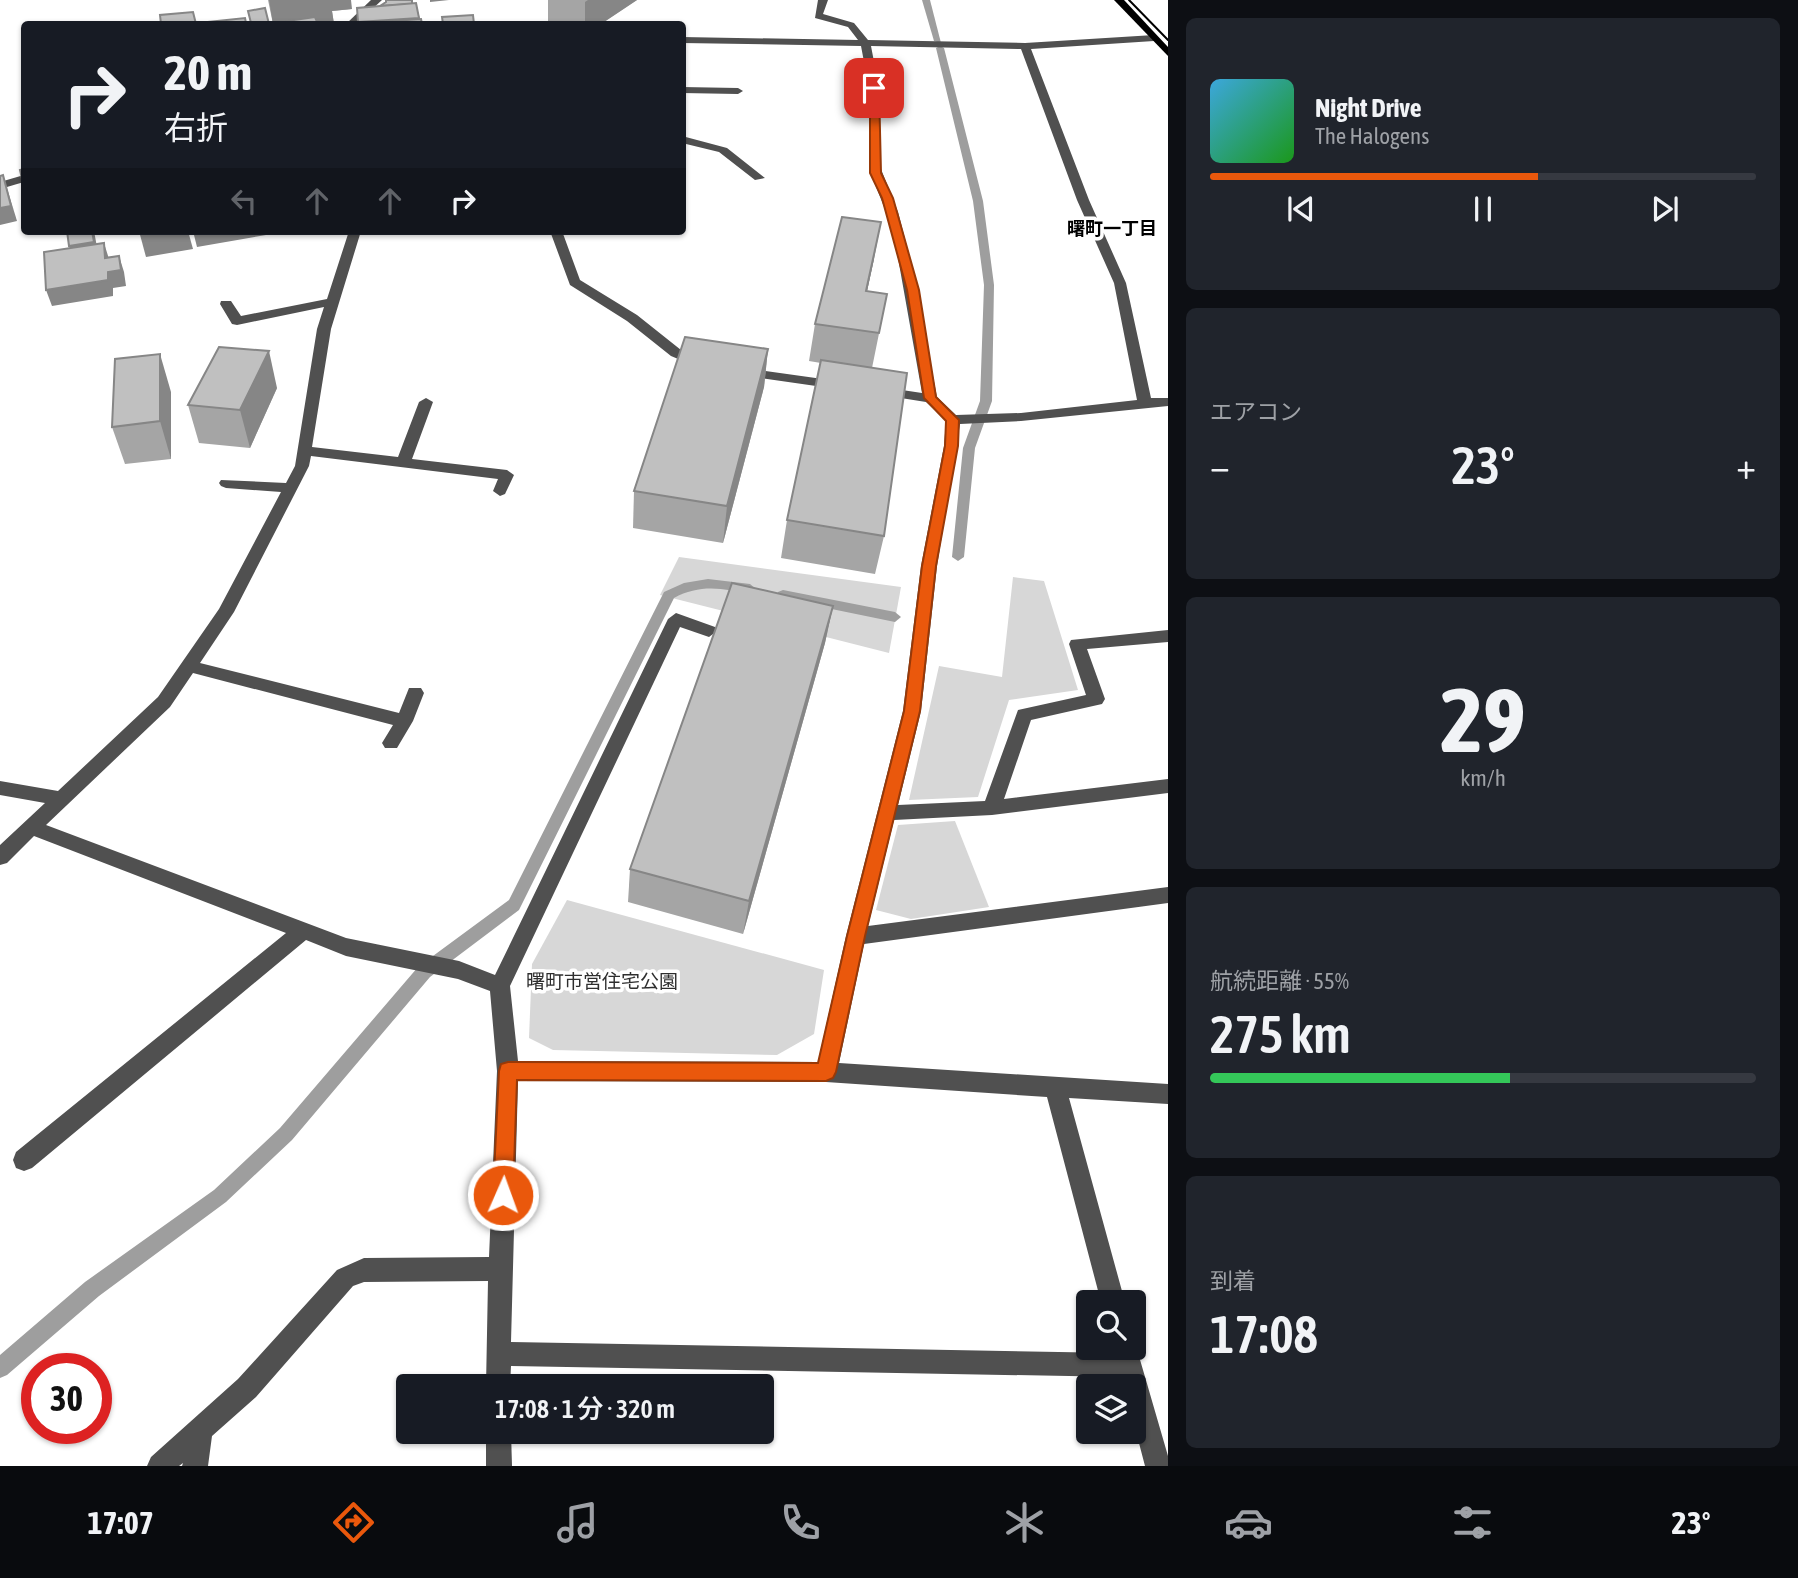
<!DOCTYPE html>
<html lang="ja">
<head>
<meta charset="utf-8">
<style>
  :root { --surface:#171b24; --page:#20242c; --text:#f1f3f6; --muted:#9ea1a6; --line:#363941; --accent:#ea580c }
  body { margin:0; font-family:"Asap Condensed","Noto Sans JP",sans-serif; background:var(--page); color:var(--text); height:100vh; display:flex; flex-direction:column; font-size:26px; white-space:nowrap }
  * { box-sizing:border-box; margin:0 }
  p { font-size:23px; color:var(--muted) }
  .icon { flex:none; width:38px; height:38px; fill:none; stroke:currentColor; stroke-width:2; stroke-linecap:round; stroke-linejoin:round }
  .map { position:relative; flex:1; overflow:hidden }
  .sheet { display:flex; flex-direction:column; gap:18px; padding:18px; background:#0d0f14; width:630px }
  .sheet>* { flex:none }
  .top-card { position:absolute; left:21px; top:21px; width:665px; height:214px; border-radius:7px; box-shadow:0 2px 5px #0004; background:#171b24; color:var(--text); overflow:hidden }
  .tools { position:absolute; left:1076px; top:1290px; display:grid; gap:14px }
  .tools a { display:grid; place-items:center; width:70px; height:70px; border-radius:7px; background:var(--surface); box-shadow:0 2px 5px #0004; font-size:35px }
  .speed { position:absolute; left:21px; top:1353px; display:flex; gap:14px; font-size:35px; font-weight:700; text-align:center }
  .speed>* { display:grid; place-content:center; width:91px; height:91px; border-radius:50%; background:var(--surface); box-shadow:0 2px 5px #0004; line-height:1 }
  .speed .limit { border:10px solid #d22; background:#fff; color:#111 }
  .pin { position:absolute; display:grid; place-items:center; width:60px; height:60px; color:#fff; margin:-30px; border-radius:14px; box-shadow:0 4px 10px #0006 }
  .me { position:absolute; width:77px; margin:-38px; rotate:2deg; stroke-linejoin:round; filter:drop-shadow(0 0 5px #0008) }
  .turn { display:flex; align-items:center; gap:24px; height:147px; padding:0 28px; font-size:32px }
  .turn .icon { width:91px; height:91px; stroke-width:2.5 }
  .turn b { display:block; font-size:49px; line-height:60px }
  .lanes { display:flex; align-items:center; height:66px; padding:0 28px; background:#0003; justify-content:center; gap:35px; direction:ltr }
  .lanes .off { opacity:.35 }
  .big { font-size:52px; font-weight:600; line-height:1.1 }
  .sheet .tile { flex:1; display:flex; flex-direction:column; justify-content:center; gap:10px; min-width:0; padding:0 24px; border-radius:10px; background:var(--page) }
  .sheet .dial { align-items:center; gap:0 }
  .dial b { font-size:91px; line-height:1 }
  .song { display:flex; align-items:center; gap:21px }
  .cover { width:84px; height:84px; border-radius:10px; background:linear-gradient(135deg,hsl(200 70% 55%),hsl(120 70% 35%)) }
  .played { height:7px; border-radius:4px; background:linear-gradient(90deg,var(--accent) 60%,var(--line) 60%) }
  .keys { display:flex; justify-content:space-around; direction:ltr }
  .heat { display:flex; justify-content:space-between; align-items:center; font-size:38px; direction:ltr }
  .charge { height:10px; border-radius:5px; background:linear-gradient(90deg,#34c759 55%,var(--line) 0) }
  .trip { position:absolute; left:396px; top:1374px; width:378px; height:70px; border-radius:7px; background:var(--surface); box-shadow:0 2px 5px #0004; font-weight:600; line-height:70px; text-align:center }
  .tabs { display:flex; height:112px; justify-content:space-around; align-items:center; background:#090b0e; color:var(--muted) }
  .tabs .icon { width:49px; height:49px }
  .tabs .selected { color:var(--accent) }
  .tabs b { font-size:32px; color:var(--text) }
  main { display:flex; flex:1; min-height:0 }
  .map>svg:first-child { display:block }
</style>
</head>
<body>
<main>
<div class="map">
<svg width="1168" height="1466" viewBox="0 0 1168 1466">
  <rect width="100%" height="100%" fill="#fff"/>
  <g fill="#d7d7d7">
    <path d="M679 557 901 587 889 653 660 595Z"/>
    <path d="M1013 577 1044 581 1078 690 1009 700 978 797 909 800 939 666 1002 677Z"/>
    <path d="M955 821 989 907 911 919 876 910 898 825Z"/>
    <path d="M567 900 824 970 814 1034 777 1055 553 1050 529 1038 532 964Z"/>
  </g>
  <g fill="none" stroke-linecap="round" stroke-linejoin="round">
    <g fill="#9e9e9e" fill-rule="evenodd">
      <path d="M922 0H930L941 43 934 41Z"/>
      <path d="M940 46 944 48 983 201 994 285 992 401 975 448 964 557 958 561 952 557 963 448 980 401 984 285 973 201 936 48Z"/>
      <path d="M708 579 750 584 756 589 750 594C723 588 699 584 674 598L519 910 430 977 292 1140 226 1202 99 1296 7 1375 0 1378V1355L85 1282 214 1190 280 1128 418 967 509 900 664 592 684 583Z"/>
      <path d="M783 590 895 612 901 617 895 622 778 598 777 595 778 592Z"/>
    </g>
    <g fill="#505050" fill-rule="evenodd">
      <path d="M371 0H382L356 24H346Z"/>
      <path d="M818 0H828L823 14 854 23 868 40 1025 43 1154 35 1159 38 1154 41 1031 49 1089 200 1126 283 1151 398H1168V406L1021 421 960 424 937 566 921 711 898 805 985 801 1018 710 1086 695 1069 644 1071 640 1168 630V642L1087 649 1105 699 1102 704 1031 720 1004 799 1168 779V793L992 815 894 820 868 926 1168 887V903L864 944 839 1063 1168 1084V1104L1069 1098 1125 1302H1101L1047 1097 826 1082 518 1081 511 1342 1115 1353 1114 1348H1134V1339L1168 1456V1466H1145L1134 1424V1386H1124L1122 1377 511 1366 510 1386H486L488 1281 364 1282 353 1286 256 1397 212 1436 208 1466H182L183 1463 179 1466H147L151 1457 238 1379 337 1270 364 1258 489 1257 497 1071 490 991 458 979 346 956 306 940 32 1168 24 1171 16 1168 13 1160 16 1152 286 933 34 836 7 863 0 865V845L45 803 0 795V781L58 791 158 697 219 609 281 492 226 488 221 486 219 483 221 480 286 483 295 466 317 329 324 307 237 325 232 324 220 304 221 301H231L241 316 327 299 349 231H361L331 329 312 447 398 457 419 402 426 398 433 402 412 459 507 470 514 475 505 494 500 496 493 491 498 479 311 456 309 466 234 612 200 663 399 713 409 688H421L424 693 413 721 397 748H385L382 743 393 725 193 673 170 707 46 825 346 938 459 961 495 975 668 619 676 613 715 627 717 631 709 637 680 627 510 986 518 1061 818 1062 846 936 903 711 921 566 944 446 946 421 926 402 882 395 875 391 882 387 922 393 898 258 886 212 869 169V88L861 46 682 43V37L858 40 848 27 815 18ZM871 46 1021 49 1077 200 1114 283 1137 400 1021 413 956 415 937 397 910 258 898 212 881 169 879 88Z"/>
      <path d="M682 87 738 88 743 91 738 94 682 93Z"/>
      <path d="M682 136 727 148 765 178 755 180 719 152 682 143Z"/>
      <path d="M24 175V182L0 189V182Z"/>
      <path d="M550 231H562L580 280 637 315 681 350 705 360V366H695L671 356 627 321 570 285Z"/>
      <path d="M744 368 837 381 844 385 837 389 739 375 737 372Z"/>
      <path d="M486 1432H511L512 1466H486Z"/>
    </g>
    <path fill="#000" fill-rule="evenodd" d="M1114 0H1124L1168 47V56Z"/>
    <path stroke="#000" stroke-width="2" d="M1129 0 1168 40"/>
  </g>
  <g fill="#a5a5a5">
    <path d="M268 0H269L352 9 332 11 334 24H273Z"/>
    <path d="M548 0H637L601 24H548Z"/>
    <path d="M412 4 419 15 420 19 359 24 357 8Z"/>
    <path d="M874 259 867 291 887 294 872 368 884 536 875 574 781 558 787 520 821 363 809 361 815 324Z"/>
    <path d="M768 349 764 387 723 543 633 528 634 491Z"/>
    <path d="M277 388 250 448 199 443 188 405Z"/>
    <path d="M171 392V459L125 464 112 427Z"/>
    <path d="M833 606 825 643 743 934 628 902 630 869Z"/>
  </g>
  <g fill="#868686">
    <path d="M269 0H351L352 9 332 11 334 24H288L287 21V24H273Z"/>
    <path d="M430 0H449L430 2Z"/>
    <path d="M588 0H637L601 24H585V2Z"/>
    <path d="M3 175 17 221 0 225V208Z"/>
    <path d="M881 222 874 259 859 328 866 291Z"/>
    <path d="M92 231H94L99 258 75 262 69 246Z"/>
    <path d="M139 231H188L193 249 146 257Z"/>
    <path d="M193 231H266V235L197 247Z"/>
    <path d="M104 243 109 259 119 256 124 272 126 286 113 288V296L52 306 46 290 105 258Z"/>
    <path d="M768 349 764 387 723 543 727 506Z"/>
    <path d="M269 351 277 388 250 448 240 410Z"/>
    <path d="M160 354 171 392V459L160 421Z"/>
    <path d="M833 606 825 643 743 934 749 901Z"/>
  </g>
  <g fill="#c0c0c0" stroke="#868686" stroke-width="2">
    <path d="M386 0H412V4L380 6 386 2Z"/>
    <path d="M416 3 419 18 358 22 357 8Z"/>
    <path d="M265 8 269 24H236L251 23 248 11Z"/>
    <path d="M193 12 196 24H161L160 15Z"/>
    <path d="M473 15 474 24H443L442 17Z"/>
    <path d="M315 17 318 24H288L287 21Z"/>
    <path d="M245 18 246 23 236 24H214L213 23 199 24V23Z"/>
    <path d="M421 19 422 24H350Z"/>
    <path d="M24 169V187L20 170Z"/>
    <path d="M3 175 11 206 0 208V176Z"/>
    <path d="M842 217 881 222 866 291 887 294 879 333 815 324Z"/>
    <path d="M67 231H92L94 242 69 246Z"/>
    <path d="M104 243 105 258 119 256 121 270 108 272V280L46 290 44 252Z"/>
    <path d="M685 337 768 349 727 506 634 491Z"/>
    <path d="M219 347 269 351 240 410 188 405Z"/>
    <path d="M160 354V421L112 427 115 359Z"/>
    <path d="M821 360 907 373 884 536 787 520Z"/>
    <path d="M732 583 833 606 749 901 630 869Z"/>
  </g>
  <path fill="#ea580c" stroke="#983908" stroke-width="2" d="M874 85 879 88 881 173 893 198 919 290 936 397 959 420 958 446 936 566 920 711 865 936 836 1072 833 1078 826 1081 517 1080 513 1195 510 1202 503 1205 496 1202 493 1195 499 1071 501 1064 508 1062 818 1063 847 936 904 711 922 566 945 446 946 421 924 398 907 290 882 198 870 173V88Z"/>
  <g text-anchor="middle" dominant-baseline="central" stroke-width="7" stroke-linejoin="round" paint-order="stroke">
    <g font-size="18" font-weight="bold" fill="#000" stroke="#fff">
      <text x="1112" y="228">曙町一丁目</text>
    </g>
    <g font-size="19" fill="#2e2e2e" stroke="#fff">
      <text x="602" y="981">曙町市営住宅公園</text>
    </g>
  </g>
</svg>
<div class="tools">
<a><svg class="icon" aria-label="search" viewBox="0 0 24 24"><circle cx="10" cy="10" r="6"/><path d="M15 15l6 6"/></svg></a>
<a><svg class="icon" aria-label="layers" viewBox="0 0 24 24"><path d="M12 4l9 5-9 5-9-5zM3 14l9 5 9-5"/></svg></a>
</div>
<div class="speed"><div class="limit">30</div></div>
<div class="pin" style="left:874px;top:88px;background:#d93025"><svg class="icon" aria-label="arrive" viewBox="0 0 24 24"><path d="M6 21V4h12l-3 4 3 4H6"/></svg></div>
<svg class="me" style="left:503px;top:1195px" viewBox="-20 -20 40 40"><circle r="17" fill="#ea580c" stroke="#fff" stroke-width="3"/><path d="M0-11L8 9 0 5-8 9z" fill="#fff"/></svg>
<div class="trip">17:08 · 1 分 · 320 m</div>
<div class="top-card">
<div class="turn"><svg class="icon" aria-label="right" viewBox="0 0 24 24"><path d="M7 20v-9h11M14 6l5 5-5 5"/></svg><div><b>20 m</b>右折</div></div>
<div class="lanes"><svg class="icon off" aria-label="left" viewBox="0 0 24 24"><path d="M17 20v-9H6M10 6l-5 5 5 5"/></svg><svg class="icon off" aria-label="ahead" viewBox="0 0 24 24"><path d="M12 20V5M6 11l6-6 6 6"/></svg><svg class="icon off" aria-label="ahead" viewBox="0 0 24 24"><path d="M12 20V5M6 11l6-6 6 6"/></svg><svg class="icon" aria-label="right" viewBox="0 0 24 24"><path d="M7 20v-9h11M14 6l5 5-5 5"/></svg></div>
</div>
</div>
<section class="sheet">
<div class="tile">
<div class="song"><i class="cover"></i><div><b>Night Drive</b><p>The Halogens</p></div></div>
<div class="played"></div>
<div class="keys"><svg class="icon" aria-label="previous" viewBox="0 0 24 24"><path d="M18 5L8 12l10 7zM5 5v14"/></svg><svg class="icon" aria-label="pause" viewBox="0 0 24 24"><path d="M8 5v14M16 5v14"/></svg><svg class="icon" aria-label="next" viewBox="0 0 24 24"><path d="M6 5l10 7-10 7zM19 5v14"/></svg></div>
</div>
<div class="tile"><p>エアコン</p>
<div class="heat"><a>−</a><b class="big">23°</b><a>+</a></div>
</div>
<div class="tile dial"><b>29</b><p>km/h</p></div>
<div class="tile"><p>航続距離 · 55%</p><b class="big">275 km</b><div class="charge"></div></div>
<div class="tile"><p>到着</p><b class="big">17:08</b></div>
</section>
</main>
<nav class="tabs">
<b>17:07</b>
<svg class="icon selected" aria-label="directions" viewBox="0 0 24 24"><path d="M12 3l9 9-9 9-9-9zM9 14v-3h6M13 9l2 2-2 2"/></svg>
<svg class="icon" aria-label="music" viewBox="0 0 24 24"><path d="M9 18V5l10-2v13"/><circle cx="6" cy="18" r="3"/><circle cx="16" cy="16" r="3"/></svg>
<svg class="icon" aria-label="phone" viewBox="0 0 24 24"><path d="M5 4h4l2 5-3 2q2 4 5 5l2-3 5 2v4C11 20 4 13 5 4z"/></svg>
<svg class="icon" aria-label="climate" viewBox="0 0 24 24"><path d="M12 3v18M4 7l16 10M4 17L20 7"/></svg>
<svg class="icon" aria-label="car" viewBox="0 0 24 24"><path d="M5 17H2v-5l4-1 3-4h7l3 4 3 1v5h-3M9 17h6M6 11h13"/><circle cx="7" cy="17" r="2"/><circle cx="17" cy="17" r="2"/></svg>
<svg class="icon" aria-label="filters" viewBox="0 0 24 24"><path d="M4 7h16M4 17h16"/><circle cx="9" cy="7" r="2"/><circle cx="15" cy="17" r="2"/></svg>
<b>23°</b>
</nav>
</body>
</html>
